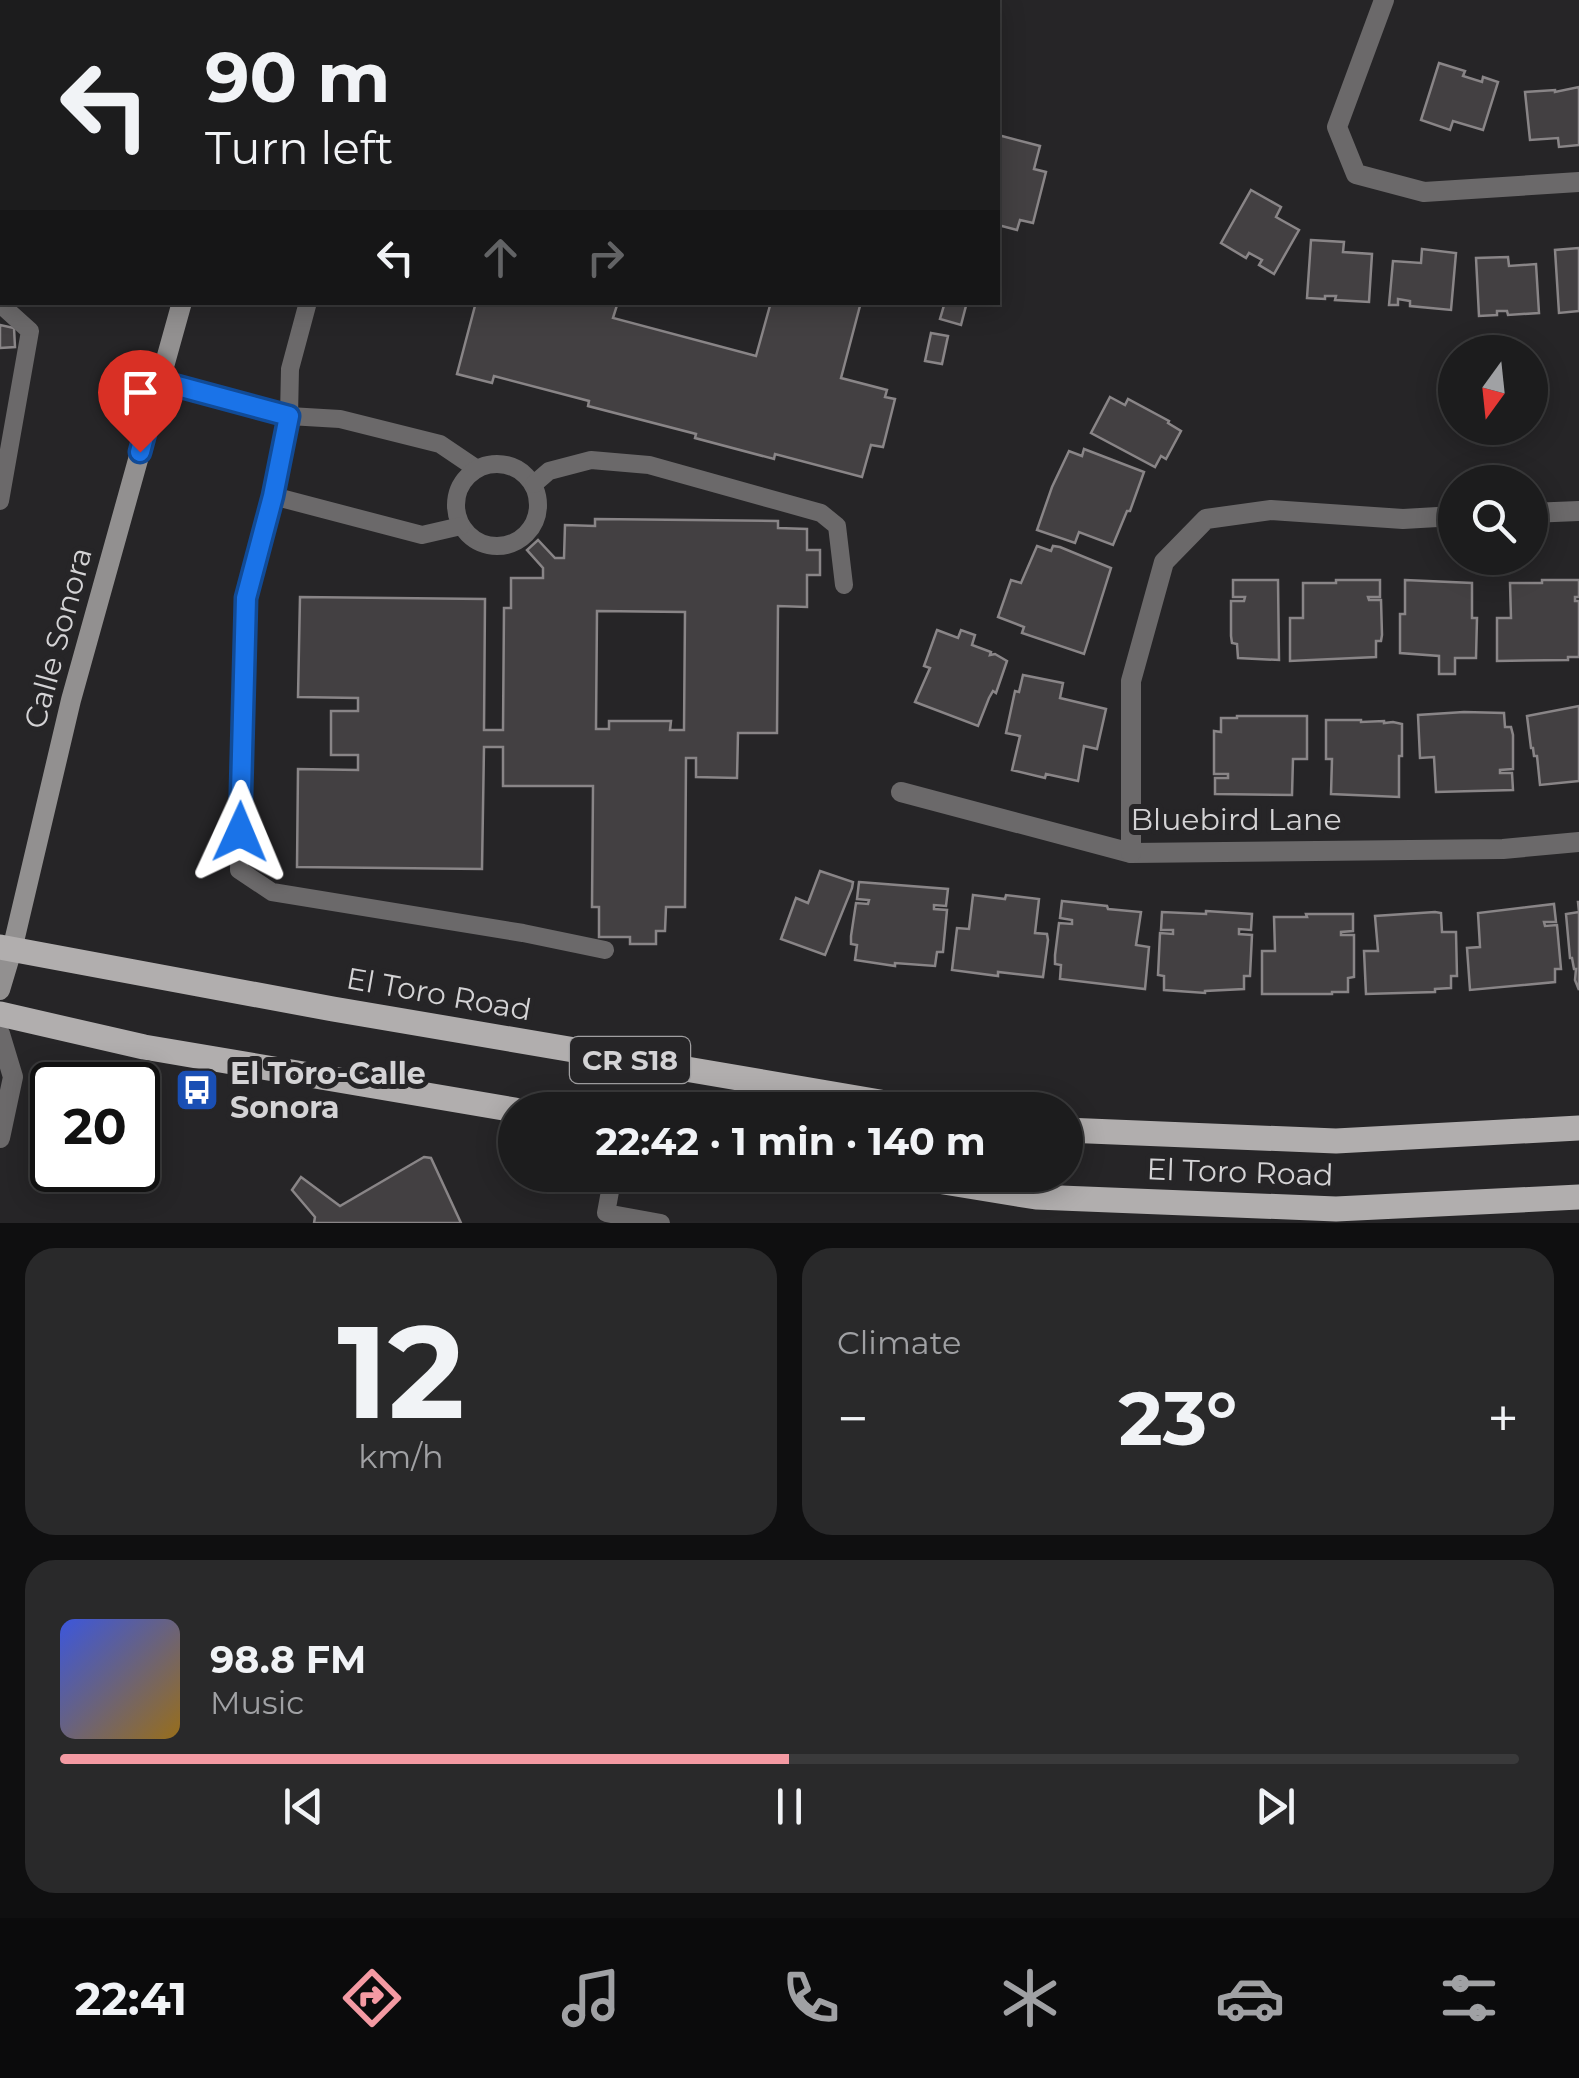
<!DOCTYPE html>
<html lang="en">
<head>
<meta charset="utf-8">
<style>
  :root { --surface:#1c1c1d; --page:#29292a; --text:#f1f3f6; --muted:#a0a1a4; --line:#3a3a3b; --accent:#f49aa3 }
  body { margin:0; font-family:Montserrat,sans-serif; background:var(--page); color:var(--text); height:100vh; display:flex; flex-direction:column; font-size:38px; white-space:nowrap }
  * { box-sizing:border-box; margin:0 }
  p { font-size:32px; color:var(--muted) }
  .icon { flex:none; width:55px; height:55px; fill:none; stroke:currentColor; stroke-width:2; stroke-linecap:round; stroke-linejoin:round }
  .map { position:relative; height:1223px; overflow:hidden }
  .panel { display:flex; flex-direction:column; gap:25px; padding:25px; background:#0f0f10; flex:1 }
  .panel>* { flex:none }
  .hud { position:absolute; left:0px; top:0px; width:1000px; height:305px; box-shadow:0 5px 25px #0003,0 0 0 2px var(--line); background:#1c1c1d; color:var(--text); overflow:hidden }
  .needle { width:65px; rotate:195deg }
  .tools { position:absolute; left:1438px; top:335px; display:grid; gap:20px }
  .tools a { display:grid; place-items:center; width:110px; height:110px; border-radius:50%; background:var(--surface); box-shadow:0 5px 25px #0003,0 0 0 2px var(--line); font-size:50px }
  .speed { position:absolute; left:30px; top:1062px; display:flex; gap:20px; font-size:50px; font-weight:700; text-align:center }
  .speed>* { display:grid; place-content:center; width:130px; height:130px; border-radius:50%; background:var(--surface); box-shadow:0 5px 25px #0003,0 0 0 2px var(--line); line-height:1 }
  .speed .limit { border:5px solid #111; border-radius:15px; background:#fff; color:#111 }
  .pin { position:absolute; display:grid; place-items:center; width:85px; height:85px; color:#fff; margin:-102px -42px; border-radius:50% 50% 50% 0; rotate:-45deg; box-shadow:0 0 10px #0007 }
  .pin .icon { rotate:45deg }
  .me { position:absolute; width:110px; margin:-55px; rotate:1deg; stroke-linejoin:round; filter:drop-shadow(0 0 8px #0008) }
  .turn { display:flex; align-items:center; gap:35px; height:210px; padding:0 40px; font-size:45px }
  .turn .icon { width:130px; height:130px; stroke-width:2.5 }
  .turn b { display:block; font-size:70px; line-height:85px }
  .lanes { display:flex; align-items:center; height:95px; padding:0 40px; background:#0003; justify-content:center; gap:50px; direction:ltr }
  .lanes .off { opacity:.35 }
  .big { font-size:75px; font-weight:700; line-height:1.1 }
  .panel .tile { flex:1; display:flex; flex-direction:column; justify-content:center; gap:15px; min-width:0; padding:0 35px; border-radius:30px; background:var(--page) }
  .panel .dial { align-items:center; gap:0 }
  .dial b { font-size:130px; line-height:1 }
  .song { display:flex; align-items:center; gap:30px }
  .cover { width:120px; height:120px; border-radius:15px; background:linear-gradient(135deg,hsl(230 70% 55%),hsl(40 70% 35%)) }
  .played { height:10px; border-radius:5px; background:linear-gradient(90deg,var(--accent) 50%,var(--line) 50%) }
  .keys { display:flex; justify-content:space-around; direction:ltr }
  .heat { display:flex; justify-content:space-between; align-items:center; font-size:55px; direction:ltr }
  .panel .tiles { flex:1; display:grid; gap:25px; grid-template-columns:1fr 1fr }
  .tile:last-child { grid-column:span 2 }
  .trip { position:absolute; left:498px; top:1092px; width:585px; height:100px; border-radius:50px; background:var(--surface); box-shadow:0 5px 25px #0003,0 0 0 2px var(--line); font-weight:700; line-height:100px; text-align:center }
  .dock { display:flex; height:160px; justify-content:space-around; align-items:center; background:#0b0b0c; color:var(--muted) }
  .dock .icon { width:70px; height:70px }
  .dock .selected { color:var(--accent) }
  .dock b { font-size:45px; color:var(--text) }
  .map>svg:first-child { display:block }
</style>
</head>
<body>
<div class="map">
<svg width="1579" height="1223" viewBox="0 0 1579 1223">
  <rect width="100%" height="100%" fill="#262527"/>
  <g fill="#434042" stroke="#898587" stroke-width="2.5" fill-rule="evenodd">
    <path d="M566 0H659L658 2H566Z"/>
    <path d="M1439 63 1465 71 1463 76 1482 82 1483 77 1498 82 1483 130 1453 121 1450 130 1421 120Z"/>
    <path d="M1579 87V145L1559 147 1558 138 1530 140 1525 92 1555 90V92Z"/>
    <path d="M998 135 1040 146 1034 169 1046 172 1033 223 1020 220 1017 230 998 225Z"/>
    <path d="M1251 190 1281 207 1276 217 1299 230 1274 274 1259 265 1262 260 1249 253 1246 258 1221 243Z"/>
    <path d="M1311 240 1344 242 1343 252 1372 254 1369 302 1335 300 1336 296H1325V299L1307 298Z"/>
    <path d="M1579 248V311L1559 313 1555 250Z"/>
    <path d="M1422 249 1456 253 1451 310 1410 306V301L1398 299V305H1389L1393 261 1421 263Z"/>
    <path d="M1508 257 1509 266 1536 264 1539 313 1508 315 1507 311H1497V315L1479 316 1476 258Z"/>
    <path d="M476 302H618L613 318 756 356 771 302H861L841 378 887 390 885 397 895 399 883 447 871 445 862 477 775 454 774 459 695 438 696 434 588 406 589 401 494 376 492 383 457 374Z"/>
    <path d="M945 302H967L961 325 940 319Z"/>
    <path d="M0 325 14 328 15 347 0 348Z"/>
    <path d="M931 333 948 336 942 364 925 361Z"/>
    <path d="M1110 397 1125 405 1128 399 1169 421 1168 423 1181 431 1166 459 1161 456 1155 467 1091 433Z"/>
    <path d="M1084 449 1144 472 1130 511H1127L1113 545 1079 532 1075 543 1037 530 1052 487 1069 451 1082 456Z"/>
    <path d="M595 519 778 521V528L807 529V550H820V575H807V607L778 606 777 733H738L737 778 696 777V758H686L685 907H666L665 931H656V944H630V937H599V907H592L593 786H503V747H484L482 869 297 867 298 769 358 770V755H331V711H358V698L298 697 300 597 485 599 484 730H503L504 608H511V578H543V568L527 550 538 540 555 558H564L565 525 595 526ZM597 611 685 612 684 730H670L671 721H609V729H596Z"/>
    <path d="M1037 546 1051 551 1053 546 1060 547 1111 568 1084 654 1022 633 1024 627 998 617 1011 580 1021 583Z"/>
    <path d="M1233 580H1278L1279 660 1238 658 1237 644 1232 643 1231 636V601H1244L1245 597H1233Z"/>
    <path d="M1336 580H1380V597H1368L1369 600H1381L1382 635 1381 641H1376V657L1290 661V618H1303V583H1336Z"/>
    <path d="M1405 580 1472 583V618H1477L1476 658H1455V674H1439V656L1400 653V614H1405Z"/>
    <path d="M1542 580H1579V597H1575V601H1579V657H1568V660L1497 661V618H1511L1510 583H1542Z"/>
    <path d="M937 630 958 638 961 630 975 635 972 645 991 652 990 655 995 654 1007 661 996 693 993 691 989 698 978 726 915 702 930 668 924 666Z"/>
    <path d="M1023 675 1063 683 1060 698 1106 709 1097 749 1084 746 1078 781 1046 774 1045 778 1012 770 1020 736 1006 733 1015 691 1019 692Z"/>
    <path d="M1579 706V781L1540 785 1537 756H1534L1533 748H1531L1527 716Z"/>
    <path d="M1464 712 1504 713 1505 727H1511L1513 735V769L1500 770V773H1512L1513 790 1436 792 1434 757 1420 758 1418 715Z"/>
    <path d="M1237 716H1307V759H1293L1292 795 1215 794V778H1228V774H1214V731L1221 732V718H1237Z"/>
    <path d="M1326 720H1361V722L1384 721V723L1393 722 1402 724V756H1399V797L1331 794 1332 759H1326Z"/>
    <path d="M820 871 853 882 852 888 825 955 781 939 796 898 808 903Z"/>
    <path d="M859 882 948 889 946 906 934 905V909L947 910 943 952H937L935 966 895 963V966L855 960 857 945 851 944V936L856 903 868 904 869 900 857 899Z"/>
    <path d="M973 895 1005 899 1006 895 1039 899 1035 933 1047 934 1048 940 1043 977 998 972V976L952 970 957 928 969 929Z"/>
    <path d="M1062 901 1107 906 1108 909 1141 912 1136 945 1149 947 1145 989 1060 979 1061 965 1055 964V955L1059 923 1072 924V920L1060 918Z"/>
    <path d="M1578 902H1579V990L1575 980 1576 969H1574L1572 958H1570L1566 914 1579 912Z"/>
    <path d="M1554 904 1556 922H1544L1545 926 1557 925 1561 969H1555V982L1470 990 1467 948 1480 947 1478 913Z"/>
    <path d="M1206 911 1252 914 1251 930 1239 929V934L1252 935 1250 976H1244V989L1205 991V993L1164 990V976L1158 975 1160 933 1173 934V930H1161L1162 912 1206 914Z"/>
    <path d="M1435 912 1441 913 1442 932H1456L1457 976H1451V988L1435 989V992L1366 994 1364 951H1378L1375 916Z"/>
    <path d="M1306 914H1353V931L1341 932V935H1354V977L1348 978V992H1332V994H1262V951H1275L1274 917H1307Z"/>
    <path d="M424 1157 431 1158 461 1223H314L315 1217 292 1190 301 1177 340 1206Z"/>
  </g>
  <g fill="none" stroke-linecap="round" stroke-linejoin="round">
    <g stroke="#6b696a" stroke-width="18">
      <path d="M389 2 390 0"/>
      <path d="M485 2 486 0"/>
      <path d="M0 304 30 331 0 501"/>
      <path d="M159 381 289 416 340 419 440 444 477 469"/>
      <circle cx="497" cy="505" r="41"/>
      <path d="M534 484 549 471 591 460 649 465 821 513 837 526 844 585"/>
      <path d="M273 496 289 416 290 369 308 302"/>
      <path d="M461 526 422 535 273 496 246 598 239 870 272 892 523 933 605 950"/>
      <path d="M613 1175 606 1213 661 1223"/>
    </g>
    <g stroke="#6b696a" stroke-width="20">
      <path d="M1384 0 1337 127 1356 174 1424 192 1579 182"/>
      <path d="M1530 513 1579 511"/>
      <path d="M901 792 1131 853 1503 849 1579 842"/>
      <path d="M1131 853V681L1164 562 1206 519 1271 510 1403 519 1455 516"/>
      <path d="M0 1034 13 1077 0 1138"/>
    </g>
    <g stroke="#929090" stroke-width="20">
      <path d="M237 2V0"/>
      <path d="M284 2 285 0"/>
      <path d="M0 990 12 950 71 700 182 302"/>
    </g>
    <g stroke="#b1aeae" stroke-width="25">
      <path d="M0 947 333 1009 927 1110"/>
      <path d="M0 1014 144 1047 515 1110"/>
      <path d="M1065 1130 1336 1141 1579 1128"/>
      <path d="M901 1175 1036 1197 1336 1209 1579 1197"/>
    </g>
  </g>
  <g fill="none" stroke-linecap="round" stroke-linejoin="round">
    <defs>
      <path id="route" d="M140 452 159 381 289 416 273 496 246 598 240 832"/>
    </defs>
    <use href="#route" stroke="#114b97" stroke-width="25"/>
    <use href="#route" stroke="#1a73e8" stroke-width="18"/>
  </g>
  <defs>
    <symbol id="bus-square" viewBox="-11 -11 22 22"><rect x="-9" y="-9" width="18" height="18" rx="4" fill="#1a4fb4" stroke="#262527"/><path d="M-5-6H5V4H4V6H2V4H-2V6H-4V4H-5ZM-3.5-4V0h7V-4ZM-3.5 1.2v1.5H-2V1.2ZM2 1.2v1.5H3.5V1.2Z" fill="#fff"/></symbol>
  </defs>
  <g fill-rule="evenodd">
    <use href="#bus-square" x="172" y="1065" width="50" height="50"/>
  </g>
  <g text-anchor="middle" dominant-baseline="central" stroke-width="10" stroke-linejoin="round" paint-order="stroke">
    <rect fill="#262527" stroke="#a09fa1" stroke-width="2.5" x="570" y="1037" width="120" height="46" rx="8"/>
    <g font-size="28" font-weight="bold" fill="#d4d3d5">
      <text x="630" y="1060">CR S18</text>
    </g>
    <g font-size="30" fill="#d4d3d5" stroke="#262527">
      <text transform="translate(58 638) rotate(-75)">Calle Sonora</text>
      <text x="1236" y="819">Bluebird Lane</text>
      <text transform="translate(439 994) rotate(10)">El Toro Road</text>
      <text transform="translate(1240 1172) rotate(2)">El Toro Road</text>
    </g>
    <g font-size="30" font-weight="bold" fill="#d4d3d5" stroke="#262527" text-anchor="start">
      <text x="230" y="1073">El Toro-Calle<tspan x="230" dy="34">Sonora</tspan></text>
    </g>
  </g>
</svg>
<div class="tools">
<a><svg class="needle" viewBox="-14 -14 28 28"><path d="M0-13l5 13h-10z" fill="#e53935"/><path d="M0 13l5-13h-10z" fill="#a0a1a4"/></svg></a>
<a><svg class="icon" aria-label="search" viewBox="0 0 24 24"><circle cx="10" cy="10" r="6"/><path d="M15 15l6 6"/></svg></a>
</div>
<div class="speed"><div class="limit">20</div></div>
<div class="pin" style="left:140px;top:452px;background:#d93025"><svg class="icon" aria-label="arrive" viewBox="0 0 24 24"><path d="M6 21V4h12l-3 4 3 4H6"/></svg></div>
<svg class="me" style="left:240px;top:832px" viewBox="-20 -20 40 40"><path d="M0-17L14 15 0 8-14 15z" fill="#1a73e8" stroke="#fff" stroke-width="4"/></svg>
<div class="trip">22:42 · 1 min · 140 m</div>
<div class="hud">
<div class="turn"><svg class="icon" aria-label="left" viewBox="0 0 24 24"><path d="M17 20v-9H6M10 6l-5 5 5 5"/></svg><div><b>90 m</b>Turn left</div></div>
<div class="lanes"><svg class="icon" aria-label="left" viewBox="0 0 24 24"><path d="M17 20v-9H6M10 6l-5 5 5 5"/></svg><svg class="icon off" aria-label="ahead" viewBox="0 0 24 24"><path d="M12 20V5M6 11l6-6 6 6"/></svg><svg class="icon off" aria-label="right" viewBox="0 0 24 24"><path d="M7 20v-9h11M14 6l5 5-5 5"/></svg></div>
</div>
</div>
<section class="panel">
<div class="tiles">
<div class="tile dial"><b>12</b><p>km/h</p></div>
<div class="tile"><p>Climate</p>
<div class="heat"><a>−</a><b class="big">23°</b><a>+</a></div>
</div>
<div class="tile">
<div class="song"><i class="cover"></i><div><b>98.8 FM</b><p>Music</p></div></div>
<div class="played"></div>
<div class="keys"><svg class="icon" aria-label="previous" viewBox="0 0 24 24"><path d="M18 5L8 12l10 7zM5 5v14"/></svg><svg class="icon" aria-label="pause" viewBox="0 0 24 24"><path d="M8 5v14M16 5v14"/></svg><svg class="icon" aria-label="next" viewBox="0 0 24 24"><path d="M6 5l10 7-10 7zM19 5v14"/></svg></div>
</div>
</div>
</section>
<nav class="dock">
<b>22:41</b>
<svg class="icon selected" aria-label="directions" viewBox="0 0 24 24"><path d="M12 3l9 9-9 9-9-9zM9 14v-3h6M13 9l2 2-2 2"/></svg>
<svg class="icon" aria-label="music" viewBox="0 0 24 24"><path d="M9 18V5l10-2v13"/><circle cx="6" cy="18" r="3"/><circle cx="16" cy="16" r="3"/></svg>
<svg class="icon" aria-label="phone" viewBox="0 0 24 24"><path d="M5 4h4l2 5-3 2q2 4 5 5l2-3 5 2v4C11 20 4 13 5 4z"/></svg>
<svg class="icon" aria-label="climate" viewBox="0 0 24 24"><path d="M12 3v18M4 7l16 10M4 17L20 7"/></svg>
<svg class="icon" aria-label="car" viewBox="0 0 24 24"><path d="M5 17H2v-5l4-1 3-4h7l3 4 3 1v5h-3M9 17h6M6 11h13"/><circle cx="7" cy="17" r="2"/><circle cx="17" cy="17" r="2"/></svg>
<svg class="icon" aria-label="filters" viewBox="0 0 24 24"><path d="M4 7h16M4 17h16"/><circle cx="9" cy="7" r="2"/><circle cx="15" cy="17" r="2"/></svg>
</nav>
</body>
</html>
